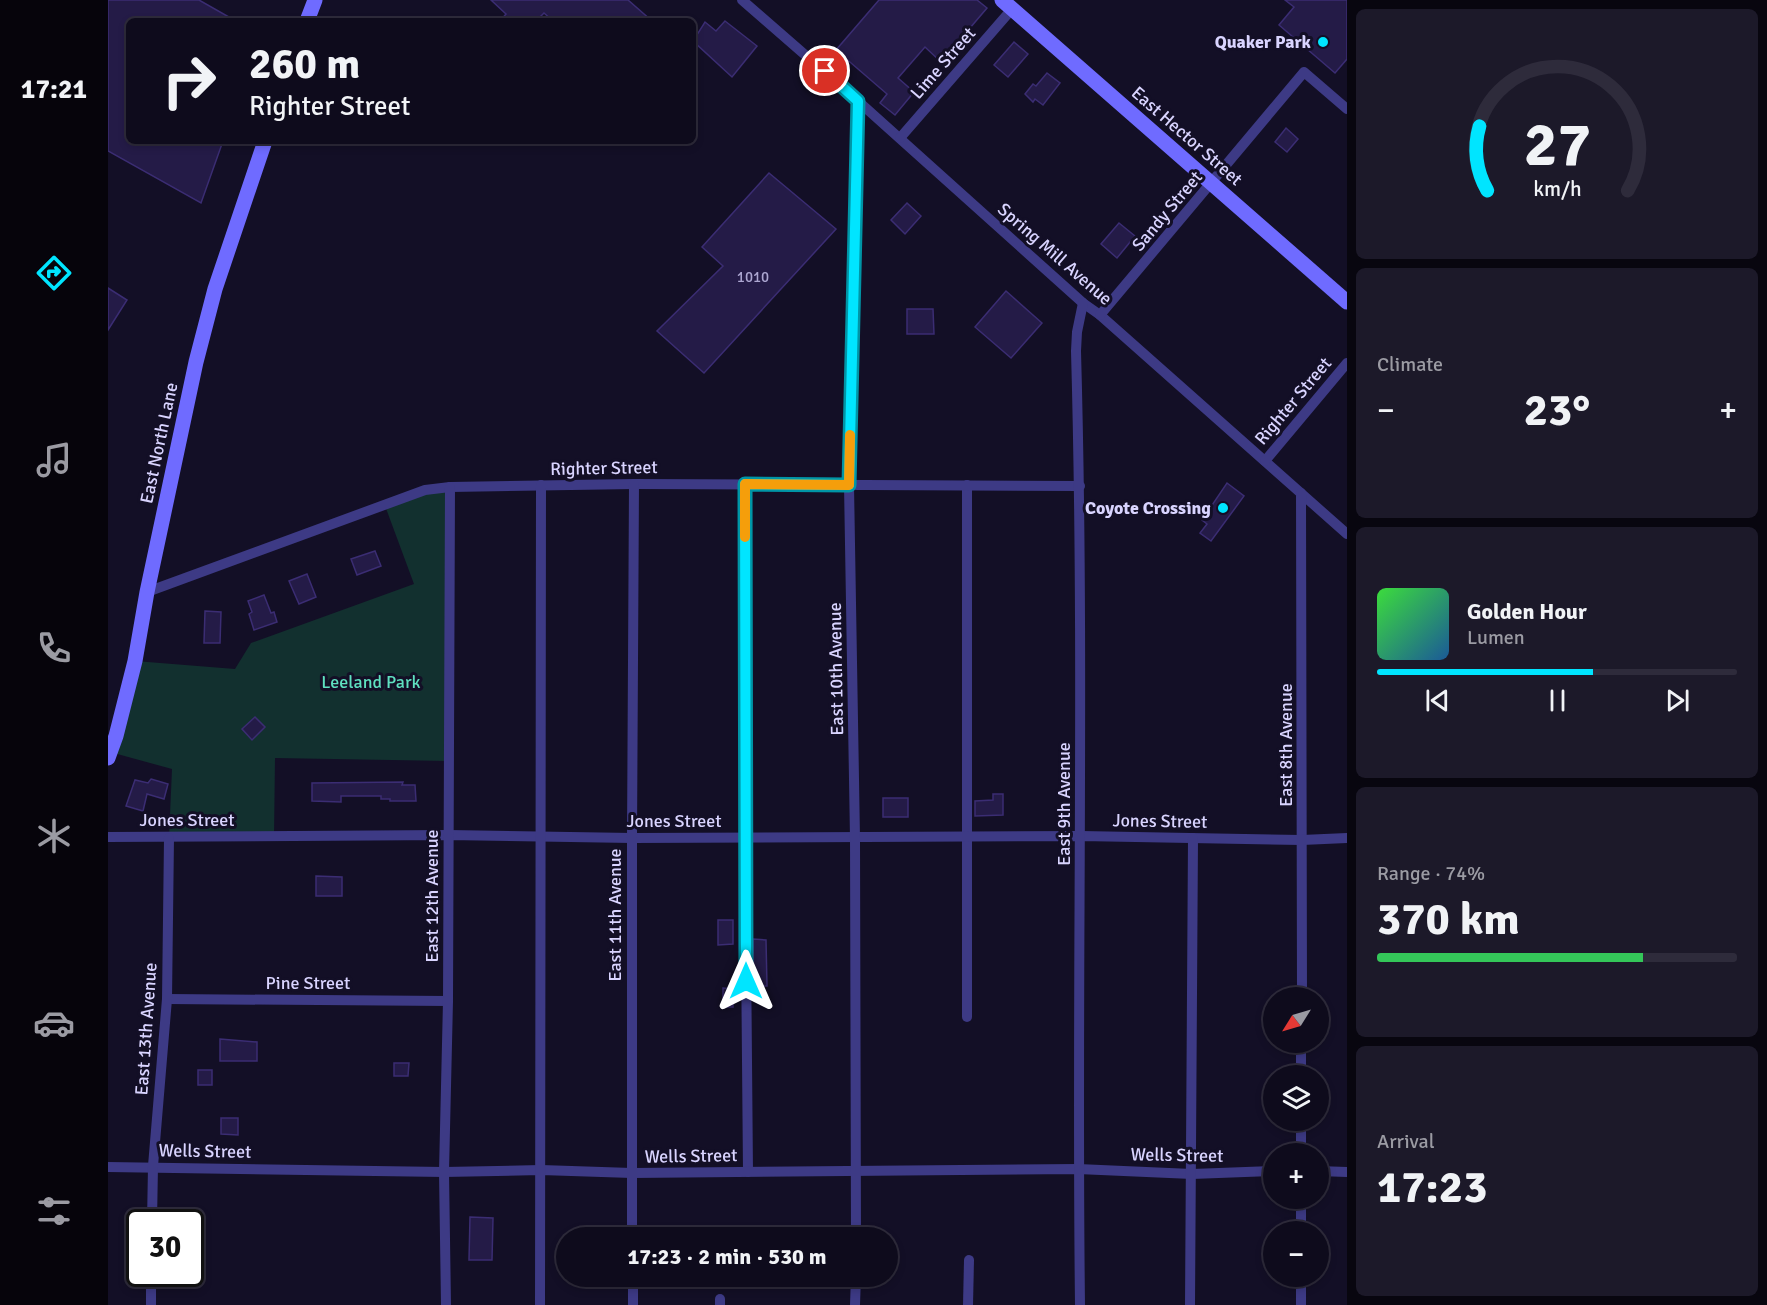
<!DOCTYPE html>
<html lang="en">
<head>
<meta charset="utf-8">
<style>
  :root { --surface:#0e0b1c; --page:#1c1929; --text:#f1f3f6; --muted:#9b9ba3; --line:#2e2b3b; --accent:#00e5ff }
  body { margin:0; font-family:Signika,sans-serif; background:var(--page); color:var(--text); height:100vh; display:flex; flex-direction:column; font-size:22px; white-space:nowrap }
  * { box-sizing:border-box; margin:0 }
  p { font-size:20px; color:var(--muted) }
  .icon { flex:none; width:33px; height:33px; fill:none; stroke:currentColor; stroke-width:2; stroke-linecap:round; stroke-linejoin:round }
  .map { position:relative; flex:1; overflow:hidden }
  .drawer { display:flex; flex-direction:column; gap:9px; padding:9px; background:#08060f; width:420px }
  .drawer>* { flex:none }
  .hud { position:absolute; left:18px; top:18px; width:570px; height:126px; border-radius:9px; box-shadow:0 3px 9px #0003,0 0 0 2px var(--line); background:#0e0b1c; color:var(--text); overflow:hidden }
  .needle { width:39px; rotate:233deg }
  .buttons { position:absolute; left:1155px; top:987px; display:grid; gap:12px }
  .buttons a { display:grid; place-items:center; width:66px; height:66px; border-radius:50%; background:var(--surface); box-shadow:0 3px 9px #0003,0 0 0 2px var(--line); font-size:30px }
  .speed { position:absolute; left:18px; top:1209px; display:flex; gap:12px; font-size:30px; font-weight:700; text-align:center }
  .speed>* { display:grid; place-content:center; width:78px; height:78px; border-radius:50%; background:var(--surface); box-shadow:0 3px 9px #0003,0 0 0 2px var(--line); line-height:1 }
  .speed .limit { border:3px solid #111; border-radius:9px; background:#fff; color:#111 }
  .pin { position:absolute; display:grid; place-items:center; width:51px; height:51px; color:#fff; margin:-26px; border:3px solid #fff; border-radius:50%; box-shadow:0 2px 6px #0007 }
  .me { position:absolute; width:66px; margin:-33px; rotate:0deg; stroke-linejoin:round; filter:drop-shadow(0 0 4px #0008) }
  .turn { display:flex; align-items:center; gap:21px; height:126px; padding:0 24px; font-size:27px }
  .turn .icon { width:78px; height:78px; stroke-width:2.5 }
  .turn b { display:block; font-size:42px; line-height:51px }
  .big { font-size:45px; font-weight:700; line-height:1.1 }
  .drawer .tile { flex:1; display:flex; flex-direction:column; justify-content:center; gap:9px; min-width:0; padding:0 21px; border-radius:9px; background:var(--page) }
  .drawer .dial { align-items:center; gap:0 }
  .dial svg { height:156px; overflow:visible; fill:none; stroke:var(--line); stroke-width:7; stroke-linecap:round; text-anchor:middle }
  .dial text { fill:var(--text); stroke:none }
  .song { display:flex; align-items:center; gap:18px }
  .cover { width:72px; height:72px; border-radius:9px; background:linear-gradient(135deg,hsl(120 70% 55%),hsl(210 70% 35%)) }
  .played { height:6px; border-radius:3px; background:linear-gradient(90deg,var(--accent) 60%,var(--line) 60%) }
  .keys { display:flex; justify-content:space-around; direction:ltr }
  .heat { display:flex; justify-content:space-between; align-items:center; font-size:33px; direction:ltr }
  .charge { height:9px; border-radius:4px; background:linear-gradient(90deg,#34c759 74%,var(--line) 0) }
  .trip { position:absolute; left:448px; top:1227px; width:342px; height:60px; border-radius:30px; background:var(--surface); box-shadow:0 3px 9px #0003,0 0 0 2px var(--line); font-weight:700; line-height:60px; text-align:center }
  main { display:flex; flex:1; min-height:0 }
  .dock { display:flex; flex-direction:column; width:108px; justify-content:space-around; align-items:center; background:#06040b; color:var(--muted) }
  .dock .icon { width:42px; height:42px }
  .dock .selected { color:var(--accent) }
  .dock b { font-size:27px; color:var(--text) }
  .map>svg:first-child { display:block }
</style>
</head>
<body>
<main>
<nav class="dock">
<b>17:21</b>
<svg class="icon selected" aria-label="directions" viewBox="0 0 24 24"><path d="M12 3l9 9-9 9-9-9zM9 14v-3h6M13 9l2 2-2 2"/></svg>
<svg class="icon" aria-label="music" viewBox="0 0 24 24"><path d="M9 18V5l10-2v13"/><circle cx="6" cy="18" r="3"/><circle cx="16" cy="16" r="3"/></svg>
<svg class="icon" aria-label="phone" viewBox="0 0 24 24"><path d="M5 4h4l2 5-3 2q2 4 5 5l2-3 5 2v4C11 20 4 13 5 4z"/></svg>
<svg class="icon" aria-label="climate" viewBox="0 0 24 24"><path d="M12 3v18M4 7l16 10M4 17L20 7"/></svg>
<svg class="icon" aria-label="car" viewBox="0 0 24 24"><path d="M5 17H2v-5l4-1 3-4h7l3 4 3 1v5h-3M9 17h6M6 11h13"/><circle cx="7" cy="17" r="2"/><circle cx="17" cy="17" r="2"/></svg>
<svg class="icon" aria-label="filters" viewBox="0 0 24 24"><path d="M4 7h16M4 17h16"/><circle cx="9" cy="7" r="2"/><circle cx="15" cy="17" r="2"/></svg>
</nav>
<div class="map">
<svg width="1239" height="1305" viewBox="0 0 1239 1305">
  <rect width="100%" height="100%" fill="#130f26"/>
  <path fill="#12302f" d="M342 487 341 761 167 758 166 837 61 838 64 769 2 752 27 661 127 669 143 643 306 584 276 503Z"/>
  <g fill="#241b47" stroke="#3b2d73" stroke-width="1.5">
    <path d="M0 0H91L128 21H21V141H115L93 203 0 151Z"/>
    <path d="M383 0H520L544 21H445L436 13 428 21H392L398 14Z"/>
    <path d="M771 0H869L879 8 833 62 817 47 790 78 806 92 787 115 772 103 779 94 728 50Z"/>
    <path d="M1177 0H1239V59L1227 73 1171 25 1186 7Z"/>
    <path d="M617 21 649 46 624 77 585 41 597 22 608 31Z"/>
    <path d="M906 42 920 54 900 77 886 65Z"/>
    <path d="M939 73 952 83 935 105 927 99 925 102 917 94 925 84 928 86Z"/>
    <path d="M1178 128 1190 139 1179 152 1167 142Z"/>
    <path d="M661 173 728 229 596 373 549 331 615 266 594 247Z"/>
    <path d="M799 203 813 216 797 234 783 220Z"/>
    <path d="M1011 223 1027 236 1009 258 993 244Z"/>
    <path d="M0 288 19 300 0 330Z"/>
    <path d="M898 291 934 323 903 358 867 327Z"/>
    <path d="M799 309H825L826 334H799Z"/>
    <path d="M1119 483 1136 496 1103 541 1092 533 1099 524 1094 520Z"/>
    <path d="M267 551 273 566 249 575 243 559Z"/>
    <path d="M199 574 208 597 191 604 181 581Z"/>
    <path d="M156 595 163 613 166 612 169 622 146 630 141 614 144 612 140 601Z"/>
    <path d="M97 611 113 612 112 643H96Z"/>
    <path d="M147 717 157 727 144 740 134 729Z"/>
    <path d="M43 779 60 784 56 799 39 794 35 811 18 806 27 780 40 783Z"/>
    <path d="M295 782 294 785H307L308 801H282V799H273V796H233V802L204 801V783Z"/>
    <path d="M885 794H895V815L867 816V801L885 800Z"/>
    <rect x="775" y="798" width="25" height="19"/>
    <path d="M208 876 234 877V896H208Z"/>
    <path d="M610 920H625V944L610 945Z"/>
    <path d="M645 939 658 940 659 986H646Z"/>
    <path d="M615 988 625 989V1007H615Z"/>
    <path d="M112 1039 149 1042V1061H112Z"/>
    <path d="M286 1063H301L300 1076H286Z"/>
    <rect x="90" y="1070" width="14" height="15"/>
    <path d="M113 1118H130V1135L113 1134Z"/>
    <path d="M362 1217 385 1218 384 1260H361Z"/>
  </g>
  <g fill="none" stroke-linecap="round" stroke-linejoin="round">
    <g stroke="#3d3a85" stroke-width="10">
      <path d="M634 0 750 101 975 303 992 315 1239 534"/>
      <path d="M792 138 904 9"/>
      <path d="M992 315 1196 72 1239 109"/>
      <path d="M1157 461 1239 363"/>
      <path d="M637 484V838L640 1172"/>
      <path d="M859 485V1017"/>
      <path d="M1193 493 1194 998"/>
      <path d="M39 592 317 490 342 487 526 484 972 486"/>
      <path d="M0 837 340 835 524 838 973 836 1194 840 1239 838"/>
      <path d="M59 999 340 1001"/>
      <path d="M1193 1076V1042"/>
      <path d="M1193 1154V1120"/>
      <path d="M0 1167 336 1172 433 1170 524 1173 970 1169 1084 1174 1166 1171"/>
      <path d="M1210 1171 1239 1172"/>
      <path d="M1193 1198V1232"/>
      <path d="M44 1222 45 1166 59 999 61 838"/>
      <path d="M524 1238V838L526 484"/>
      <path d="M748 1238 747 838 741 485 750 101"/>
      <path d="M525 1276V1305"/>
      <path d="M1193 1276V1305"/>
      <path d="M612 1299V1305"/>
      <path d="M43 1305V1274"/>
      <path d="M338 1305 336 1172 340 1001 342 487"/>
      <path d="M432 1305 433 485"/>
      <path d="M747 1305 748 1276"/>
      <path d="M860 1305 861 1260"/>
      <path d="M972 1305C968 987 977 669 968 351L969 332 975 303"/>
      <path d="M1082 1305 1085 838"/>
    </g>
    <g stroke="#6f6bff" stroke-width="15">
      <path d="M894 0 1239 302"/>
      <path d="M199 21 207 0"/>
      <path d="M0 758 8 736 27 661 39 592 88 362 107 289 157 141"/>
    </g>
  </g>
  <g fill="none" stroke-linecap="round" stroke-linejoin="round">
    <defs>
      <path id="route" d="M638 981 637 484 741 485 750 101 717 71"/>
    </defs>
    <use href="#route" stroke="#0095a6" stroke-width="15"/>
    <use href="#route" stroke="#00e5ff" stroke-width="10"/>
    <path stroke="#f59e0b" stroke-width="10" d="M637 537V484L741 485 742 435"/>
  </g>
  <g fill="#00e5ff" stroke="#130f26" stroke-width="2">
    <circle cx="1215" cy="42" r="6"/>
    <circle cx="1115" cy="508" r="6"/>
  </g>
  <g text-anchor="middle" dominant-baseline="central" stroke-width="6" stroke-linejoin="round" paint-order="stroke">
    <g font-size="15" fill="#aca6d1">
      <text x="645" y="277">1010</text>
    </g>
    <g font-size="18" font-weight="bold" fill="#d9d4ff" stroke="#130f26" text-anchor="end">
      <text x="1203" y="42">Quaker Park</text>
      <text x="1103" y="508">Coyote Crossing</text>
    </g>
    <g font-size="18" fill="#d9d4ff" stroke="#130f26">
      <text transform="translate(835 63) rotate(-49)">Lime Street</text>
      <text transform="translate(1079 136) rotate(41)">East Hector Street</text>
      <text transform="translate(1059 211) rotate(-50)">Sandy Street</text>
      <text transform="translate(947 254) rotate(41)">Spring Mill Avenue</text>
      <text transform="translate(1185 401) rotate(-50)">Righter Street</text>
      <text transform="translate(51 443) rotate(-78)">East North Lane</text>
      <text transform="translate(496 468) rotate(-1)">Righter Street</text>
      <text transform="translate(728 669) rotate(-91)">East 10th Avenue</text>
      <text transform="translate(1178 745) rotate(-90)">East 8th Avenue</text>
      <text transform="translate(956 804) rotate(-90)">East 9th Avenue</text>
      <text x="79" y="820">Jones Street</text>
      <text x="566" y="821">Jones Street</text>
      <text transform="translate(1052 821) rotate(1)">Jones Street</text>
      <text transform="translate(324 896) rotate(-90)">East 12th Avenue</text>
      <text transform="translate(507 915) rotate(-90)">East 11th Avenue</text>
      <text x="200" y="983">Pine Street</text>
      <text transform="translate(38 1029) rotate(-86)">East 13th Avenue</text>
      <text transform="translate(97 1151) rotate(1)">Wells Street</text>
      <text transform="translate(1069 1155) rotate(1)">Wells Street</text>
      <text transform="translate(583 1156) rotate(-1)">Wells Street</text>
    </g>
    <g font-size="18" fill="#5fe0c0" stroke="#130f26">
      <text x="263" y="682">Leeland Park</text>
    </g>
  </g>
</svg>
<div class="buttons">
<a><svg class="needle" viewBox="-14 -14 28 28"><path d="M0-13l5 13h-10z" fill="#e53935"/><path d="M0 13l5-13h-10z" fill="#9b9ba3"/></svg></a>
<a><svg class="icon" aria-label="layers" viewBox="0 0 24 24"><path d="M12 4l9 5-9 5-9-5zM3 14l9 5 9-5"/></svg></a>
<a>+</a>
<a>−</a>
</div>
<div class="speed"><div class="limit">30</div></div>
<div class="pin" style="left:717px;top:71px;background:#d93025"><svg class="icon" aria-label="arrive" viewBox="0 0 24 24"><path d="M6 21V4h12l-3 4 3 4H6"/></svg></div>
<svg class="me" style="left:638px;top:981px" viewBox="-20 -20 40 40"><path d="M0-17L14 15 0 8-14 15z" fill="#00e5ff" stroke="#fff" stroke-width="4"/></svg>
<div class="trip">17:23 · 2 min · 530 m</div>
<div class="hud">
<div class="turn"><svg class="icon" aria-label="right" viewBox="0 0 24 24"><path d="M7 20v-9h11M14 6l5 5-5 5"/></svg><div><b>260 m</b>Righter Street</div></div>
</div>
</div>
<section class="drawer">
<div class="tile dial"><svg viewBox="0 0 100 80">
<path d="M14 69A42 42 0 1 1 86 69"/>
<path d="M14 69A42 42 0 0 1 10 36" stroke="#00e5ff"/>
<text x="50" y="56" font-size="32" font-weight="700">27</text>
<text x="50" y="72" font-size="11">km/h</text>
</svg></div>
<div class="tile"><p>Climate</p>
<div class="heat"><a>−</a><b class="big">23°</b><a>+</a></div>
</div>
<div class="tile">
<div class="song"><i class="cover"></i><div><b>Golden Hour</b><p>Lumen</p></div></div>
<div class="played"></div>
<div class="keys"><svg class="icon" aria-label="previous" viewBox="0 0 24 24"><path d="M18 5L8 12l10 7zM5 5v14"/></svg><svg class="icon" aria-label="pause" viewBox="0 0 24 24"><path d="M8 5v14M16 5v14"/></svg><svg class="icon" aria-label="next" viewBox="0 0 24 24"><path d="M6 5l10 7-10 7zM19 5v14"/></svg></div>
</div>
<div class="tile"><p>Range · 74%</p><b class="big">370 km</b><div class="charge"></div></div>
<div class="tile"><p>Arrival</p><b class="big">17:23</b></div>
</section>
</main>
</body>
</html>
